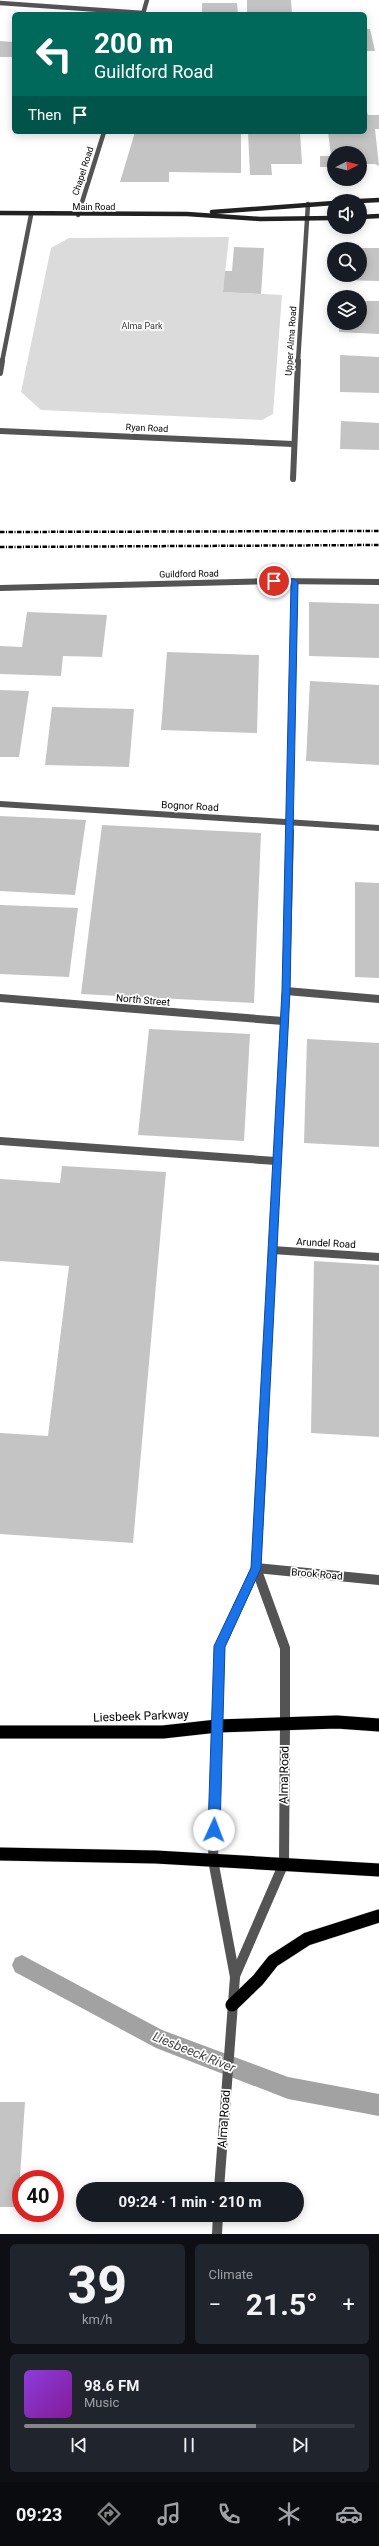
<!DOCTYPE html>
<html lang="en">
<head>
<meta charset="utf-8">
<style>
  :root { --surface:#171b24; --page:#20242c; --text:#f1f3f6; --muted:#9ea1a6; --line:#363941; --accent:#858687 }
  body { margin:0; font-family:Roboto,sans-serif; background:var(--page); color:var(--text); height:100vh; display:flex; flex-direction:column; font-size:15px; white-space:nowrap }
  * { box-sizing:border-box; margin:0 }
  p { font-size:13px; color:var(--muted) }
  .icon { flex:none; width:22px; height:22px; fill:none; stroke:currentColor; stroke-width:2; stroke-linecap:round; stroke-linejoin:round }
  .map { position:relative; height:2234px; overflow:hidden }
  .side { display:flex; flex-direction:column; gap:10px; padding:10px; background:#0d0f14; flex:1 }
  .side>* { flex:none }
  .banner { position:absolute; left:12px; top:12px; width:355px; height:122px; border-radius:6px; box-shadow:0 2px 10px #0003; background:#00695c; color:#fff; overflow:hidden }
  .needle { width:26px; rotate:84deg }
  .tools { position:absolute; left:327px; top:146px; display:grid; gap:8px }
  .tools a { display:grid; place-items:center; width:40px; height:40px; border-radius:50%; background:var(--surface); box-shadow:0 2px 10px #0003; font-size:20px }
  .speed { position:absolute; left:12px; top:2170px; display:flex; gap:8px; font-size:20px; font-weight:700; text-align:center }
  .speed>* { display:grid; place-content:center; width:52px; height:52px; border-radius:50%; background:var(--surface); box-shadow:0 2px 10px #0003; line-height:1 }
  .speed .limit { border:6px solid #d22; background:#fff; color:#111 }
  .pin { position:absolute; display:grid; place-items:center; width:34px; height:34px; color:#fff; margin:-17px; border:2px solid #fff; border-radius:50%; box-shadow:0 1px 4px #0007 }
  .me { position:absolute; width:44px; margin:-22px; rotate:2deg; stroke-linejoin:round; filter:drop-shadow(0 0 3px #0008) }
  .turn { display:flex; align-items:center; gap:14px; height:84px; padding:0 16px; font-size:18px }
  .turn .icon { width:52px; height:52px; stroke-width:2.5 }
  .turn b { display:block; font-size:28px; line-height:34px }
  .then { display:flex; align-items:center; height:38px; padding:0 16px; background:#0003; gap:8px; font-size:15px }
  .big { font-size:30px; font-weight:700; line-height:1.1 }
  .side .widget { flex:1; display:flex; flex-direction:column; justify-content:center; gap:6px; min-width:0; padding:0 14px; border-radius:6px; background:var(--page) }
  .side .dial { align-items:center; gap:0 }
  .dial b { font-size:52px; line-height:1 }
  .song { display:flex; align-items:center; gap:12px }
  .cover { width:48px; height:48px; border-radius:6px; background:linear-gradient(135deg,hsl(270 70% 55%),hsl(290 70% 35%)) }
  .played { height:4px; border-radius:2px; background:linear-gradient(90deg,var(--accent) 70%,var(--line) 70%) }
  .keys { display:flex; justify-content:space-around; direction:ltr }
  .heat { display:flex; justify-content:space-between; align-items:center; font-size:22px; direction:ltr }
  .side .tiles { flex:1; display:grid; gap:10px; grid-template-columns:1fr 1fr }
  .widget:last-child { grid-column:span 2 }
  .trip { position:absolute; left:76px; top:2182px; width:228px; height:40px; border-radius:20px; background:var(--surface); box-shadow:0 2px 10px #0003; font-weight:700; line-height:40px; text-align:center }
  .dock { display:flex; height:64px; justify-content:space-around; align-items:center; background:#090b0e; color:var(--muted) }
  .dock .icon { width:28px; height:28px }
  .dock .on { color:var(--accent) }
  .dock b { font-size:18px; color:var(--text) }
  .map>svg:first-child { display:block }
</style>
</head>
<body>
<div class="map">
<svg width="379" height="2234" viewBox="0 0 379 2234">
  <rect width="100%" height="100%" fill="#fff"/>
  <path fill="#dbdbdb" d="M229 237 223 292 282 295 273 414 262 420 41 410 21 392 51 248 69 238Z"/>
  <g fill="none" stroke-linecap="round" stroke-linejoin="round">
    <path fill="#a2a2a2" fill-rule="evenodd" d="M22 1955 162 2030 288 2077 379 2094V2116L288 2099 156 2048 15 1972 12 1965 15 1958Z"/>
  </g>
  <g fill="#c4c4c4">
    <path d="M247 0H291L292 14H247Z"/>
    <path d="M202 3H237L238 14H202Z"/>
    <path d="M365 29H370L375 51H365Z"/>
    <path d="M0 41 14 42V57H0Z"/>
    <path d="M365 106 368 115H379V129H375L379 166 375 164H360V153H334L332 167H320V156H331L328 132H365Z"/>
    <path d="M135 132H241V173L169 172V182H120Z"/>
    <path d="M248 132H300L302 164H271L272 175H250Z"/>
    <path d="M234 247 264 248 261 294 223 292 225 271H232Z"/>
    <path d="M360 248H379V281L340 280V275H360Z"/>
    <path d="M360 301H379V334L339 332V323H360Z"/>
    <path d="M340 355 379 357V393L340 392Z"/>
    <path d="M341 421 379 423V450L340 449Z"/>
    <path d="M309 602 379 604V658L309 656Z"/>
    <path d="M27 612 107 615 102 657 63 656 61 676 0 674V646L22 647Z"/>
    <path d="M167 652 259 655 257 733 161 730Z"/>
    <path d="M310 681 379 685V765L306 761Z"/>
    <path d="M0 690 29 691 19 757H0Z"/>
    <path d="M52 707 134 709 129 767 45 765Z"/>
    <path d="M0 816 86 820 75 895 0 891Z"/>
    <path d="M102 825 261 833 254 1003 81 994Z"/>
    <path d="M355 882 379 883V978L355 977Z"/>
    <path d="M0 905 78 908 69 977 0 974Z"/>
    <path d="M149 1029 250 1034 244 1141 138 1135Z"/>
    <path d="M307 1039 379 1043V1147L304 1143Z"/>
    <path d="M62 1166 166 1172 133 1543 0 1534V1433L48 1436 69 1266 0 1261V1179L60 1183Z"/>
    <path d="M314 1261 379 1265V1437L311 1433Z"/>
    <path d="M0 2102H25L18 2207H0Z"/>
  </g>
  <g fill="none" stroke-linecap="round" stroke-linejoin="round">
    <defs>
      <g id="primary">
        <path d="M0 1732H163L217 1726 337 1722 379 1725"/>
        <path d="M0 1854 156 1857 379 1870"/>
        <path d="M232 2005 258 1980 273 1961 307 1939 379 1916"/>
      </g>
    </defs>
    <use href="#primary" stroke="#dbdbdb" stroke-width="14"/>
    <path stroke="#545454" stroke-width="8" d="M0 1141 276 1161"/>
    <g stroke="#545454" stroke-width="4.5">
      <path d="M0 3 143 13"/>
      <path d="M143 14 147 0"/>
      <path d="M78 215 104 132"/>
      <path d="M2 362 31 215"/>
      <path d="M298 362 308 204"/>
    </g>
    <g stroke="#545454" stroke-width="6">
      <path d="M0 373 2 361"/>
      <path d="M0 431 293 444"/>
      <path d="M293 479 298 361"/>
      <path d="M0 588 274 581 379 582"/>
      <path d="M0 804 379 828"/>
      <path d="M289 832 295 582"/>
    </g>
    <g stroke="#545454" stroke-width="8">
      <path d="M286 991 379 999"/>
      <path d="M0 998 283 1021"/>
      <path d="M272 1250 379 1257"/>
      <path d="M263 1442 286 991 290 831"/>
    </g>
    <g stroke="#545454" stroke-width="10">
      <path d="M256 1568 285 1648V1723"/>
      <path d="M256 1568 379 1580"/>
      <path d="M217 1726 220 1646 256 1568 263 1441"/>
    </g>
    <g stroke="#545454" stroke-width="10">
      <path d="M217 1726 213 1860 235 1977 219 2189"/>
      <path d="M235 1976 284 1863 285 1723"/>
      <path d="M217 2234 218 2215"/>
    </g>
    <g stroke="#212121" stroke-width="4.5">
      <path d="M359 201 379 200"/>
      <path d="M212 212 334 203"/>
      <path d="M0 213 187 214 260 219 334 218"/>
      <path d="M360 217 379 216"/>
    </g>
    <use href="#primary" stroke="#000" stroke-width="13"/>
    <g stroke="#000" stroke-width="2.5" stroke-dasharray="4.5 1.5 1 1.5" stroke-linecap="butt">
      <path d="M0 532 379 531"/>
      <path d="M0 547 379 545"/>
    </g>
  </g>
  <path fill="#1a73e8" stroke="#114b97" d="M274 579H294L298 582 290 991 261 1568 225 1647 220 1830 214 1836 208 1830 214 1646 251 1568 282 991 291 584 272 583Z"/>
  <g text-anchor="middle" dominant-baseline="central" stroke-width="3.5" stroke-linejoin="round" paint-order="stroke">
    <g font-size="9" fill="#000" stroke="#fff">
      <text transform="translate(83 171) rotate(-72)">Chapel Road</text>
      <text x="94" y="207">Main Road</text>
      <text transform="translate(291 341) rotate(-86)">Upper Alma Road</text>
      <text transform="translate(147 428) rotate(3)">Ryan Road</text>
      <text transform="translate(189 574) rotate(-1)">Guildford Road</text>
    </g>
    <g font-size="9" fill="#323232" stroke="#fff">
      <text x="142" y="326">Alma Park</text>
    </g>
    <g font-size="10" fill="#000" stroke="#fff">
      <text transform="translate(190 806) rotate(3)">Bognor Road</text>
      <text transform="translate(143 1000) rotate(5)">North Street</text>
      <text transform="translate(326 1243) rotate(3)">Arundel Road</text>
      <text transform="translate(317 1574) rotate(5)">Brook Road</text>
    </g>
    <g font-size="12" fill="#000" stroke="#fff">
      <text transform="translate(141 1716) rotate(-2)">Liesbeek Parkway</text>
      <text transform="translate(284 1775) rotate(-89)">Alma Road</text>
      <text transform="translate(224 2119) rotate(-86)">Alma Road</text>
    </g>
    <g font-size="13" font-style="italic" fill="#434343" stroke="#fff">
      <text transform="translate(194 2052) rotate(22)">Liesbeeck River</text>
    </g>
  </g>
</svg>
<div class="tools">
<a><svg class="needle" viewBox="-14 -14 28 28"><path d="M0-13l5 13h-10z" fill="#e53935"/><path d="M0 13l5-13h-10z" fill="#9ea1a6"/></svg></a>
<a><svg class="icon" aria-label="sound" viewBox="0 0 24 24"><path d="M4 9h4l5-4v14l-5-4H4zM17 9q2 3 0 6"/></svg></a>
<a><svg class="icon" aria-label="search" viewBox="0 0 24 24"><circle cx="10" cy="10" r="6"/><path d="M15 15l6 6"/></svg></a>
<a><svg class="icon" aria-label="layers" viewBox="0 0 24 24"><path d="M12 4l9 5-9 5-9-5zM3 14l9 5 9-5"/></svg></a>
</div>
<div class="speed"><div class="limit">40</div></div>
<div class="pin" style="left:274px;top:581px;background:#d93025"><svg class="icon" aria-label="arrive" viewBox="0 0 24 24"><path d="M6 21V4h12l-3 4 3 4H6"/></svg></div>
<svg class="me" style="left:214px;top:1830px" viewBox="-20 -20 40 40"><circle r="19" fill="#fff"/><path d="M0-13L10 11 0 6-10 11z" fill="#1a73e8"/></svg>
<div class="trip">09:24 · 1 min · 210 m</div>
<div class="banner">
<div class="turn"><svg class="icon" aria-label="left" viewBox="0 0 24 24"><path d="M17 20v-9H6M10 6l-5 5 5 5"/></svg><div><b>200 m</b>Guildford Road</div></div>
<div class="then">Then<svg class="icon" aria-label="arrive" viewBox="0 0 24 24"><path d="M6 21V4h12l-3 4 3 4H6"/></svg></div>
</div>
</div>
<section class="side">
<div class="tiles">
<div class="widget dial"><b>39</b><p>km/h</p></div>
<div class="widget"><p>Climate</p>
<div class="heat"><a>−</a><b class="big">21.5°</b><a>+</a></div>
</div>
<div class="widget">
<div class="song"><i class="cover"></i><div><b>98.6 FM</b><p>Music</p></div></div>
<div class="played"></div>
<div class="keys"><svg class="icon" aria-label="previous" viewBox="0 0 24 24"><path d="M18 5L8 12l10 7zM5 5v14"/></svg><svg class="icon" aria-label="pause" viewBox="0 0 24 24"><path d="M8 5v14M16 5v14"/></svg><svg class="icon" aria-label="next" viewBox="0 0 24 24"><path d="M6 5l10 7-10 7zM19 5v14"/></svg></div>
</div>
</div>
</section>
<nav class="dock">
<b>09:23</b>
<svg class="icon on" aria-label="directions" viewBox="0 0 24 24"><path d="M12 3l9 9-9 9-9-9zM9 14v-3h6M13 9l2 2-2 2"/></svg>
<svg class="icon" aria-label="music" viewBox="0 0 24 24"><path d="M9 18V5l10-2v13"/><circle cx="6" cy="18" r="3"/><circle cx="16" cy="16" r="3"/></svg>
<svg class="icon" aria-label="phone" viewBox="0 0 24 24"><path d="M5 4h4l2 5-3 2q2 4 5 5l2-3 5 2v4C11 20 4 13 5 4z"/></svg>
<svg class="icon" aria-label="climate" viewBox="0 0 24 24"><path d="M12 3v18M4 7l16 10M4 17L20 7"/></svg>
<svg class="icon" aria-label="car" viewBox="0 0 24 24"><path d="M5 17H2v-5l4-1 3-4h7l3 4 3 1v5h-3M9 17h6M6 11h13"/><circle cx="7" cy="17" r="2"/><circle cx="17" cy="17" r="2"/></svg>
</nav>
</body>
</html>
